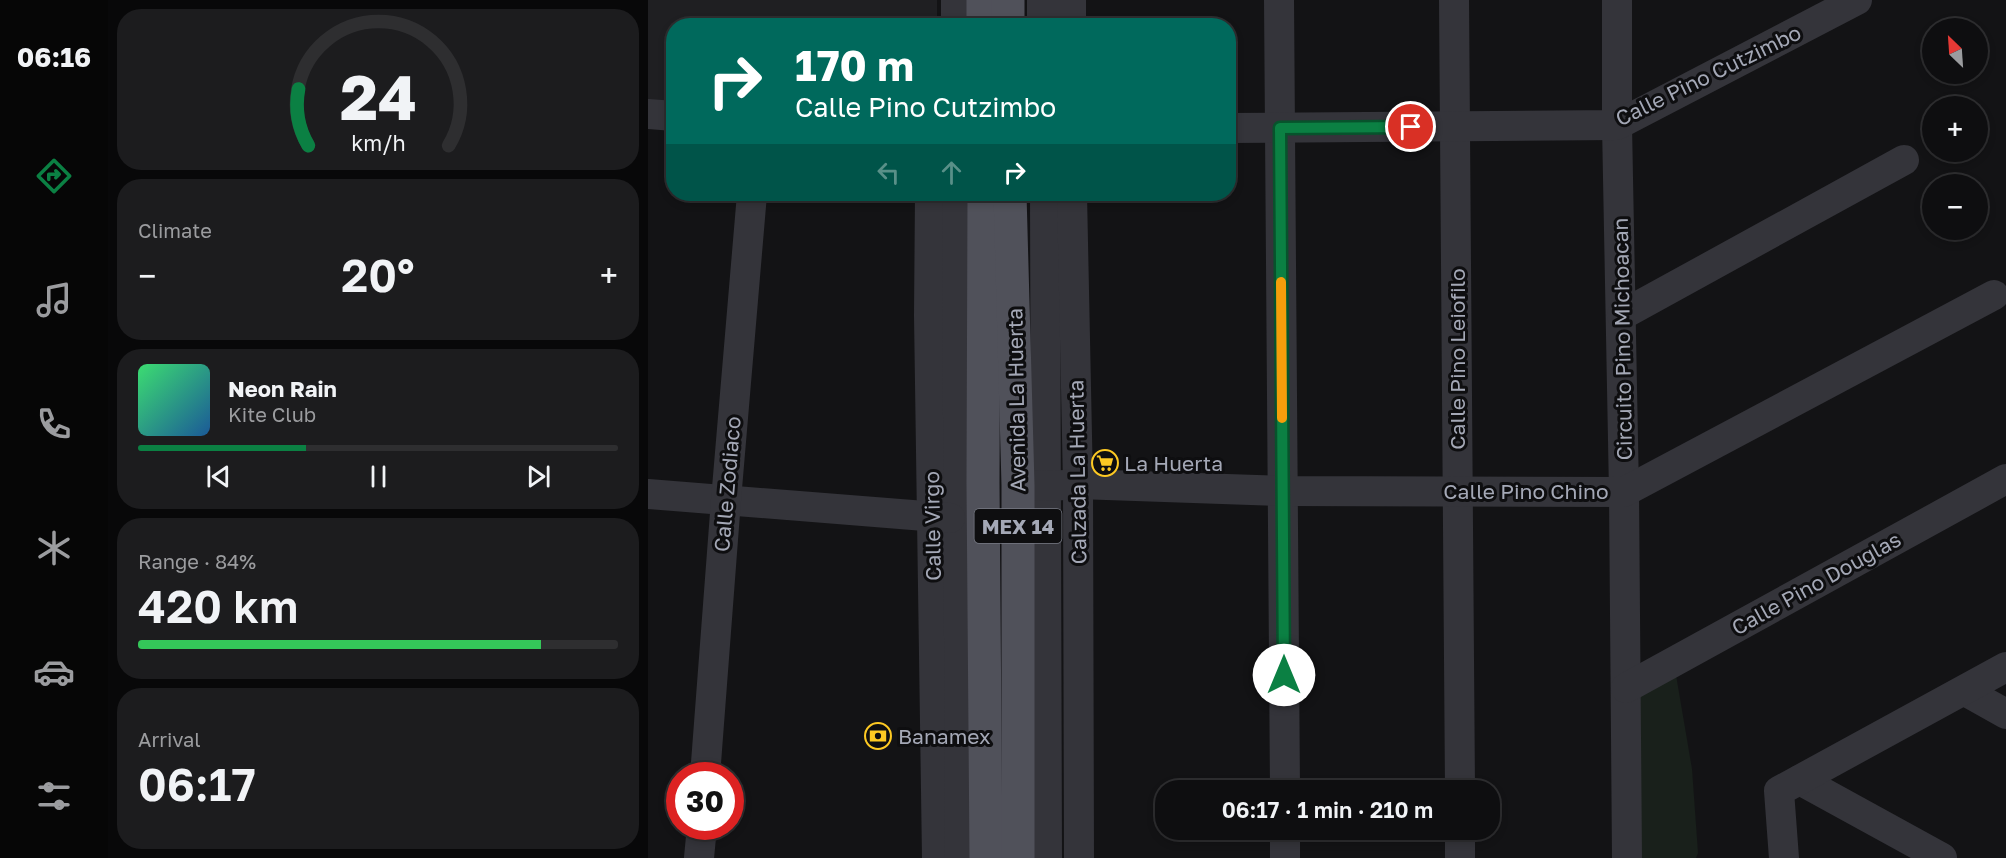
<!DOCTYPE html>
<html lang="en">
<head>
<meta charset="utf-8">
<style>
  :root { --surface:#0e0e10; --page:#1c1c1e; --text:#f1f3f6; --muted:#9b9c9f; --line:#2e2e30; --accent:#0b8043 }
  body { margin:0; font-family:"Golos Text",sans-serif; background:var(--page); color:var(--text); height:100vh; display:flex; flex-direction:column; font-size:22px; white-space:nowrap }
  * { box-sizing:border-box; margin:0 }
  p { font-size:20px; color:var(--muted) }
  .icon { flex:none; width:33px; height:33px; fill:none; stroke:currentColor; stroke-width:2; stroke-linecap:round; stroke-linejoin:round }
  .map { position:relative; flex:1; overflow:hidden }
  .sheet { display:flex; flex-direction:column; gap:9px; padding:9px; background:#080809; width:540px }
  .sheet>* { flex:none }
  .hud { position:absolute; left:18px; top:18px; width:570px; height:183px; border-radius:24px; box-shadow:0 3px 9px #0003,0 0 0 2px var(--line); background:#00695c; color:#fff; overflow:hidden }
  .needle { width:39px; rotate:335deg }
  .tools { position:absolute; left:1274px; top:18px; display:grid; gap:12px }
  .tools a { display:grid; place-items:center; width:66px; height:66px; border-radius:50%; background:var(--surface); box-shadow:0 3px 9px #0003,0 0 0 2px var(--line); font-size:30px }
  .speed { position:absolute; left:18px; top:762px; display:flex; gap:12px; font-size:30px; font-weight:700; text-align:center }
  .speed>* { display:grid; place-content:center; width:78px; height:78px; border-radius:50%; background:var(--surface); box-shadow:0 3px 9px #0003,0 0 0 2px var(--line); line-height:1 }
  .speed .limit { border:9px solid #d22; background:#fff; color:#111 }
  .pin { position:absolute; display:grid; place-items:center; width:51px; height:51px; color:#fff; margin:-26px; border:3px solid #fff; border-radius:50%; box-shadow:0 2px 6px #0007 }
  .me { position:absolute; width:66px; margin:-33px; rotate:0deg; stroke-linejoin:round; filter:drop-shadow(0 0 4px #0008) }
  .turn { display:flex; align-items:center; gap:21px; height:126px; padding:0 30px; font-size:27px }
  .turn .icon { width:78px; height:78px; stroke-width:2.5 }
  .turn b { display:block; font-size:42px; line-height:51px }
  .lanes { display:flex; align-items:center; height:57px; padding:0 30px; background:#0003; justify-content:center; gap:30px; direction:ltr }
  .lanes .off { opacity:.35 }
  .big { font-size:45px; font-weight:600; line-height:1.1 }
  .sheet .widget { flex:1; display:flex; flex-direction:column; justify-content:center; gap:9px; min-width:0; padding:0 21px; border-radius:24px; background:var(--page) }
  .sheet .dial { align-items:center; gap:0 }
  .dial svg { height:156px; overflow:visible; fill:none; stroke:var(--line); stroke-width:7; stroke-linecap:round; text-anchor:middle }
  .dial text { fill:var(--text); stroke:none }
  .song { display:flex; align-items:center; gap:18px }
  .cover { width:72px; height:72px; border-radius:9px; background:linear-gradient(135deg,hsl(140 70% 55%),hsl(210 70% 35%)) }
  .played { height:6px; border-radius:3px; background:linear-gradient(90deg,var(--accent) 35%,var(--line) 35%) }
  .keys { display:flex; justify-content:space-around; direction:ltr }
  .heat { display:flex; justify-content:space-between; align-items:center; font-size:33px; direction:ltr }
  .charge { height:9px; border-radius:4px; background:linear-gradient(90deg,#34c759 84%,var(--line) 0) }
  .trip { position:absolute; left:507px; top:780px; width:345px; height:60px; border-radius:24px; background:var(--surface); box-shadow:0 3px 9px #0003,0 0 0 2px var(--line); font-weight:600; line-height:60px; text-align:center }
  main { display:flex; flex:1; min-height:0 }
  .tabs { display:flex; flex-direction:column; width:108px; justify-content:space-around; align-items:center; background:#060606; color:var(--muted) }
  .tabs .icon { width:42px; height:42px }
  .tabs .active { color:var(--accent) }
  .tabs b { font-size:27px; color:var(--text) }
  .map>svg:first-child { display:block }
</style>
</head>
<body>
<main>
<nav class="tabs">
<b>06:16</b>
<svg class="icon active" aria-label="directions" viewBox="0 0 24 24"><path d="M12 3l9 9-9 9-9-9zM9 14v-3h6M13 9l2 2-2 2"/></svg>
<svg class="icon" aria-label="music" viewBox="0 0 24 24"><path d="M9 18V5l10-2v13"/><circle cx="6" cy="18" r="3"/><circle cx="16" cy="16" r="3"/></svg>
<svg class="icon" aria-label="phone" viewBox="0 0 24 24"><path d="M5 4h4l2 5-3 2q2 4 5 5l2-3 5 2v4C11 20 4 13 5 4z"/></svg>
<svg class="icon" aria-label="climate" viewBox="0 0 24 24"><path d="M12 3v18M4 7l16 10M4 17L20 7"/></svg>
<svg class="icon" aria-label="car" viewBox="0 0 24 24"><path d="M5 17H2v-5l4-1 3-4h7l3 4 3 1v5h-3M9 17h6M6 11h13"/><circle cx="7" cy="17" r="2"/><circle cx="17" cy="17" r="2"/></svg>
<svg class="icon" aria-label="filters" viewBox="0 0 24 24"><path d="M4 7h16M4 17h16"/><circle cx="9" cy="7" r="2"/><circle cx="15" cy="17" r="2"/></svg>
</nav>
<section class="sheet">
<div class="widget dial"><svg viewBox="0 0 100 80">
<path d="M14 69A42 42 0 1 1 86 69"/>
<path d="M14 69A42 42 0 0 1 9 40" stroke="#0b8043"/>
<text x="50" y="56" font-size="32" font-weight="700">24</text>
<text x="50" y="72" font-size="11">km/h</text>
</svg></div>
<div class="widget"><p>Climate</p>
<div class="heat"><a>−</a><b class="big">20°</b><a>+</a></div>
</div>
<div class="widget">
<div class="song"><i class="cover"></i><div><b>Neon Rain</b><p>Kite Club</p></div></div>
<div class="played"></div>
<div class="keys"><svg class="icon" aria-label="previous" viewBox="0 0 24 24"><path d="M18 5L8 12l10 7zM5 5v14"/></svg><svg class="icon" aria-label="pause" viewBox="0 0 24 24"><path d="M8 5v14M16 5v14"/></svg><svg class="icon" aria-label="next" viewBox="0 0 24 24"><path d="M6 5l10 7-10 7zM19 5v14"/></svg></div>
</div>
<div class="widget"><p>Range · 84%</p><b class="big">420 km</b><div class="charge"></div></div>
<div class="widget"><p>Arrival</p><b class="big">06:17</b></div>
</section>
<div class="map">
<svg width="1358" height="858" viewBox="0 0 1358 858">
  <rect width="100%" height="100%" fill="#131315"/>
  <path fill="#1f1f22" d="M0 0H289V25L26 26 25 107 0 105Z"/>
  <path fill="#19201b" d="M1028 675 1044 769 1050 853 1048 858H984L983 700Z"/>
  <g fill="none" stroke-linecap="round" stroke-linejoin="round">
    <g stroke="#34343a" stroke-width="30">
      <path d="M308 0V26"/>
      <path d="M394 0V26"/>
      <path d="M423 0V26"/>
      <path d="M631 0 637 790"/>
      <path d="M806 0 812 790"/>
      <path d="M969 0V125L976 492 979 858"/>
      <path d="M0 114 26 116"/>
      <path d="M580 128 969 125 1209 0"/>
      <path d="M282 194 281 315 289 858"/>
      <path d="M309 194 312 858"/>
      <path d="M397 194 399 858"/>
      <path d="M424 194 430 484 431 858"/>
      <path d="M974 315 1256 160"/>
      <path d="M370 485 403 486 430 484 635 491 976 492 1346 295"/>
      <path d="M0 494 302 518"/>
      <path d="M978 688 1358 479"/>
      <path d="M1317 691 1358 714"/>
      <path d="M57 776 78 500 104 194"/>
      <path d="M1152 780 1294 858"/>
      <path d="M637 830V858"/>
      <path d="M812 830V858"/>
      <path d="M51 858 54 826"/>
      <path d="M1136 858 1131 791 1358 667"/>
    </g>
    <g stroke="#50515a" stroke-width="33">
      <path d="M335 0V26"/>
      <path d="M360 0V26"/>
      <path d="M336 194 335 483 338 858"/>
      <path d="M362 194 370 485V858"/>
    </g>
  </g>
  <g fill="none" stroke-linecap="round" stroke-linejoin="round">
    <defs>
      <path id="route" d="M636 675 632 128 763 127"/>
    </defs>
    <use href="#route" stroke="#07532c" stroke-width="15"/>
    <use href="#route" stroke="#0b8043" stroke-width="10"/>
    <path stroke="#f59e0b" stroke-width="10" d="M633 282 634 418"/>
  </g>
  <defs>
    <symbol id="supermarket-ring" viewBox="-11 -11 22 22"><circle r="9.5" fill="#0e0e10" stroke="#fdc923" stroke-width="1.5"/><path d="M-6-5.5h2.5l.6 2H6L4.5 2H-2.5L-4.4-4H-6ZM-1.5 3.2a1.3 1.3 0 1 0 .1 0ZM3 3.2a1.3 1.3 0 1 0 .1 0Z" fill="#fdc923"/></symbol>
    <symbol id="bank-ring" viewBox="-11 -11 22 22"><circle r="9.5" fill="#0e0e10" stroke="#fdc923" stroke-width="1.5"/><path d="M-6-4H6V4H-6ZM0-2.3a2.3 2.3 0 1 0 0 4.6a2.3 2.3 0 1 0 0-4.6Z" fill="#fdc923"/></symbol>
  </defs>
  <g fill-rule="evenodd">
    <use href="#supermarket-ring" x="442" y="448" width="30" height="30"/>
    <use href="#bank-ring" x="215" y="721" width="30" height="30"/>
  </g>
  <g text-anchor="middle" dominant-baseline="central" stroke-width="6" stroke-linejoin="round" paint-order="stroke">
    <rect fill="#0e0e10" stroke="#777a84" stroke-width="1.5" x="326.5" y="509" width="87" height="34" rx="4.5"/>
    <g font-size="20" font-weight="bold" fill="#a4a8b6">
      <text x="370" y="526">MEX 14</text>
    </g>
    <g font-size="21" fill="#a4a8b6" stroke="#0e0e10">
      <text transform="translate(1060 75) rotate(-26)">Calle Pino Cutzimbo</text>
      <text transform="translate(974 339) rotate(-91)">Circuito Pino Michoacan</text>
      <text transform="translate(809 359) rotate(-90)">Calle Pino Leiofilo</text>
      <text transform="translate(368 400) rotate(-91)">Avenida La Huerta</text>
      <text transform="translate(429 472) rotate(-91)">Calzada La Huerta</text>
      <text transform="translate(79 484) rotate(-85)">Calle Zodiaco</text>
      <text x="878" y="491">Calle Pino Chino</text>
      <text transform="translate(284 526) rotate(-91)">Calle Virgo</text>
      <text transform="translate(1168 583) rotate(-29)">Calle Pino Douglas</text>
    </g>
    <g font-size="21" fill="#a4a8b6" stroke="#0e0e10" text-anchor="start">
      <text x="476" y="463">La Huerta</text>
      <text x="250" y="736">Banamex</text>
    </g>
  </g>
</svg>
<div class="tools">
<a><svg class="needle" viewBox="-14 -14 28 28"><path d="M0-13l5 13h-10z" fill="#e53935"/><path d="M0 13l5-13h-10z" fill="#9b9c9f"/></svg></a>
<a>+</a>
<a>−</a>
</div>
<div class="speed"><div class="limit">30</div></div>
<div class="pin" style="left:763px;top:127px;background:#d93025"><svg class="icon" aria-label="arrive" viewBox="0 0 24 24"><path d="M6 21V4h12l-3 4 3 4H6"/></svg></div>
<svg class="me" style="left:636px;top:675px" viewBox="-20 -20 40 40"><circle r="19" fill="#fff"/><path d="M0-13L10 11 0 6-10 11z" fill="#0b8043"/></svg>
<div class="trip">06:17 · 1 min · 210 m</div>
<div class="hud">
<div class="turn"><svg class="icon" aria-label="right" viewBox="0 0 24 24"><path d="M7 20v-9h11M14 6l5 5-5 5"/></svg><div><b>170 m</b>Calle Pino Cutzimbo</div></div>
<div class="lanes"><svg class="icon off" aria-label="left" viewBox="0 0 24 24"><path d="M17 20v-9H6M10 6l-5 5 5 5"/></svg><svg class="icon off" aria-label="ahead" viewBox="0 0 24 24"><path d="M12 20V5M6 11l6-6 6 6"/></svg><svg class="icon" aria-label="right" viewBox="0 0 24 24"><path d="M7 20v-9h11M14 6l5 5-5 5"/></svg></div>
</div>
</div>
</main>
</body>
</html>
